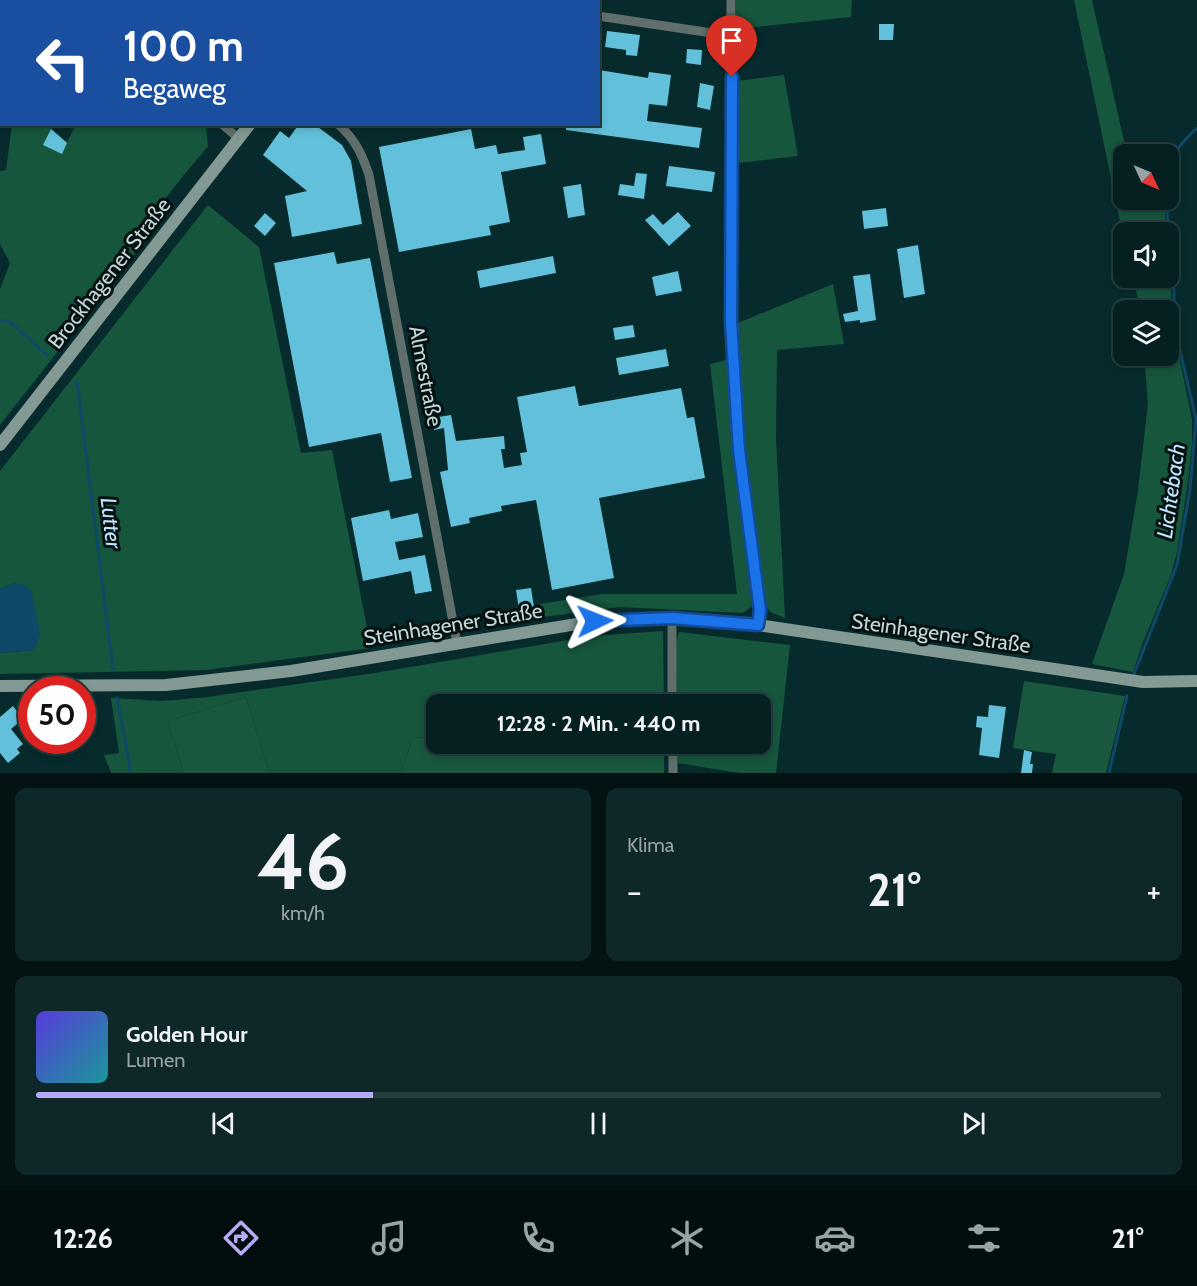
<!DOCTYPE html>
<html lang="de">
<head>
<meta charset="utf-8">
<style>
  :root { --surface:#052021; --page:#0e282a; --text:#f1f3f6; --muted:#97a3a5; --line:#263e3f; --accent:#b7abf7 }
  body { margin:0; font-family:Cabin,sans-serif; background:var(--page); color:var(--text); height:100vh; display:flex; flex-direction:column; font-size:22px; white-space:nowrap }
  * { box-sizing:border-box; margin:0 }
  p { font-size:20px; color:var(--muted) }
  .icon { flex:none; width:33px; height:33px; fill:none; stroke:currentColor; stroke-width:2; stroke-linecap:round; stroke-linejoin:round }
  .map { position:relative; height:773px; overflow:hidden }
  .panel { display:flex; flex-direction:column; gap:15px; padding:15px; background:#031212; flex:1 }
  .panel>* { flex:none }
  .guide { position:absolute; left:0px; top:0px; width:600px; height:126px; box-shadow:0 3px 9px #0003,0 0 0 2px var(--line); background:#1a4fa0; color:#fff; overflow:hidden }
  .needle { width:39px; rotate:134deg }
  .controls { position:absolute; left:1113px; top:144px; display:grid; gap:12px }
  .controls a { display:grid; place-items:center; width:66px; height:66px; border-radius:12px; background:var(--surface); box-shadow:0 3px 9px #0003,0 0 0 2px var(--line); font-size:30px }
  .speed { position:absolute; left:18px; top:676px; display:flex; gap:12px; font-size:30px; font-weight:700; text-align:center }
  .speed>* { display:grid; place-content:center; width:78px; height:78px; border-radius:50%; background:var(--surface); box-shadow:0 3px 9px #0003,0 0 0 2px var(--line); line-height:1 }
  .speed .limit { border:9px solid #d22; background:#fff; color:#111 }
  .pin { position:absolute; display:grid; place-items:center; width:51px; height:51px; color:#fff; margin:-62px -26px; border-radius:50% 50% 50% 0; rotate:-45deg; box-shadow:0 0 6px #0007 }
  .pin .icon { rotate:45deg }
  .me { position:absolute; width:66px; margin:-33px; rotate:88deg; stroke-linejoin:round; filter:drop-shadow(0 0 4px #0008) }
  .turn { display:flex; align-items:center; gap:21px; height:126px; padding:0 24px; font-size:27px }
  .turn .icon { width:78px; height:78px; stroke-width:2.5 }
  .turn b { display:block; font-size:42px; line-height:51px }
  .big { font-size:45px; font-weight:700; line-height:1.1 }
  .panel .widget { flex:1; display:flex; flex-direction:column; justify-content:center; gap:9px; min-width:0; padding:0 21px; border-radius:12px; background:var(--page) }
  .panel .dial { align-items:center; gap:0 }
  .dial b { font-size:78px; line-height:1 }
  .song { display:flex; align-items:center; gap:18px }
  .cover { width:72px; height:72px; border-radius:9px; background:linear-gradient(135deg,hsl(250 70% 55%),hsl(180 70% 35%)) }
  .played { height:6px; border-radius:3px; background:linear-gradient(90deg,var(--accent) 30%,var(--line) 30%) }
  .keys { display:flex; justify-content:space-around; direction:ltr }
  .heat { display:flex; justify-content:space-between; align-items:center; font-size:33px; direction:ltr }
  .panel .tiles { flex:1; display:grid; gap:15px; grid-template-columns:1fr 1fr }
  .widget:last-child { grid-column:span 2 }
  .trip { position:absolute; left:426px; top:694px; width:345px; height:60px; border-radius:12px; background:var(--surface); box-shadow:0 3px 9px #0003,0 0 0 2px var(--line); font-weight:700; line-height:60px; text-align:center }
  .dock { display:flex; height:96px; justify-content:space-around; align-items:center; background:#020d0d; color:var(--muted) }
  .dock .icon { width:42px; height:42px }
  .dock .on { color:var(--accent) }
  .dock b { font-size:27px; color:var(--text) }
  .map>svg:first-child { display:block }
</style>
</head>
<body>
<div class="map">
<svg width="1197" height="773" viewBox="0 0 1197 773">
  <rect width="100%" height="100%" fill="#072b2c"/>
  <g fill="#19583e">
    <path d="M1024 681 1125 696 1106 773H1052L1056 754 1013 748Z"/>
    <path d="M246 697 269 773H184L168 721Z"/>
    <path d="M413 737 436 738V744H527L664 754V773H401Z"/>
  </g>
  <g fill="#16563d">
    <path d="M736 0H852L851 17 736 29Z"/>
    <path d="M1074 0H1092L1127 154H1124V200H1164L1167 232H1124L1123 236Z"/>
    <path d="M784 75 798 156 738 163 737 81Z"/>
    <path d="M204 124 206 127 208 146C184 176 154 206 143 243L0 425V289L10 263 0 244V171L6 170 12 125H47L67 142 76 125Z"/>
    <path d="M208 205 259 247 301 453 332 450 371 648 206 670 0 674V653L34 650 15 583 0 589V471Z"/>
    <path d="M1169 257 1173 327 1192 419V443L1187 489 1177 552 1171 575 1143 642 1133 672 1092 664 1124 574 1138 490 1148 403 1144 356H1168V310H1141L1133 278H1168Z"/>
    <path d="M833 284 844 344 777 350 776 439 785 618 770 612 766 605C754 512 737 417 738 323Z"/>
    <path d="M726 360 752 606 743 613 620 607 542 617 540 604 602 594H737L710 364Z"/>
    <path d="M663 631 664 705H436V738L413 737 401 773H269L246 697 168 721 184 773H111L104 755 119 753 111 698 163 701 207 697 375 673 592 636Z"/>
    <path d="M679 632 790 645 776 773H739L678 763V744H760V705H677L675 645Z"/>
    <path d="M527 744H664V754Z"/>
  </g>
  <path fill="#0e4a68" d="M15 583 24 585 31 590 40 633 38 642 34 650 0 653V589Z"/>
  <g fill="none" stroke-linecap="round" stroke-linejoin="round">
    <g stroke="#0e4a68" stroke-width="3">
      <path d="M1168 168C1174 151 1184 140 1197 128"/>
      <path d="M1168 172 1171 179 1168 192"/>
      <path d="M0 321 8 320 47 355"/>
      <path d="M77 381 113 669"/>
      <path d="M1134 674 1177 565 1190 489 1196 419 1175 329 1173 260C1178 248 1172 237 1169 226 1167 217 1167 208 1166 200"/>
      <path d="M117 698 131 773"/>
      <path d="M1109 773 1127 696"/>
    </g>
  </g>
  <g fill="#62c0da">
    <path d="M879 24H894L893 40H879Z"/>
    <path d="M607 31 640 35 637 56 626 55V50L605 47Z"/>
    <path d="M687 49 702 50 701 65 686 63Z"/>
    <path d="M599 70 648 78 649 72 671 75 667 106 649 104 647 121 702 128 699 148 566 130V124H598Z"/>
    <path d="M700 83 714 86 710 110 697 107Z"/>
    <path d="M299 124H314L342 145 351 161 362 224 292 237 285 196 307 191 263 155 280 131 289 138Z"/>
    <path d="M51 129 67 143 62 154 43 145Z"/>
    <path d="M471 129 475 149 496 145 498 154 525 150 523 137 541 134 546 164 501 172 510 222 489 226 491 235 399 252 379 147Z"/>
    <path d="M669 166 715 172 712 192 666 186Z"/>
    <path d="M636 173 647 174 644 199 618 195 620 184 634 186Z"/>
    <path d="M581 184 585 215 568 218 563 187Z"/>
    <path d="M886 208 888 226 864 229 862 211Z"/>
    <path d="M678 212 691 226 669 246 645 220 653 214 663 225Z"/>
    <path d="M265 213 276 223 265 236 254 226Z"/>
    <path d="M918 245 925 294 904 298 897 249Z"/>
    <path d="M334 252 337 264 370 258 412 478 390 482 381 433 309 447 274 263Z"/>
    <path d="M553 256 556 273 480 288 477 271Z"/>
    <path d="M678 271 682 291 656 296 652 277Z"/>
    <path d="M870 274 876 320 860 323V320L845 322 843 314 858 311 853 276Z"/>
    <path d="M633 325 635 337 615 340 613 328Z"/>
    <path d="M666 349 669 366 619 375 616 358Z"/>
    <path d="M575 386 579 406 681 388 687 418 694 417 705 478 599 498 614 578 552 590 536 500 501 506 502 511 469 518 470 523 451 527 440 472 448 470 444 428 434 430 432 418 451 415 456 441 504 436 505 449H501L504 468 522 465 520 453 527 452 517 397Z"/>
    <path d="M389 510 391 519 418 513 423 537 395 542 399 560 425 555 432 591 415 594 411 571 363 581 351 518Z"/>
    <path d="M531 588 534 607 519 610 516 590Z"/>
    <path d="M989 705 1006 707 999 758 979 755 982 728 976 727 977 716 988 717Z"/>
    <path d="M13 706 23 719 11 729 23 744 17 749 20 753 8 763 0 753V717Z"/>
    <path d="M50 741H78L62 755Z"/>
    <path d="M1024 750 1032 752 1030 764H1033L1032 773H1021Z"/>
  </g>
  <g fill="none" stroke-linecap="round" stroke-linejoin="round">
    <g stroke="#616f6c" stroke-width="9">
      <path d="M106 0 107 2"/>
      <path d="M489 0 499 2"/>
      <path d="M731 0V321L739 450 760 610 758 625"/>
      <path d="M45 2 47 0"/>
      <path d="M598 16 732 36"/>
      <path d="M0 35 2 34"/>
      <path d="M222 124 239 139"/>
      <path d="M338 124C355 139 362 154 369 175L457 643"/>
      <path d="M672 618V705"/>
      <path d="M673 744V773"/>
    </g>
    <g stroke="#839994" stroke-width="12">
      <path d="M342 2 343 0"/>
      <path d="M0 445 250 124"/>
      <path d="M0 686 166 685 291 671 595 621 672 618 758 625 1143 682 1197 681"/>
    </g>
  </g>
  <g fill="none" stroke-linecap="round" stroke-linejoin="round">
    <defs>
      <path id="route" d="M595 621 672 618 758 625 760 610 739 450 731 321 732 77"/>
    </defs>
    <use href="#route" stroke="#114b97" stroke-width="15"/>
    <use href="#route" stroke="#1a73e8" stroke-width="10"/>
  </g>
  <g text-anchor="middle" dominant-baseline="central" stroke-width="6" stroke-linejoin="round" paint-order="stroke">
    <g font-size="21" fill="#c5d7d8" stroke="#041111">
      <text transform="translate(109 273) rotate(-52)">Brockhagener Straße</text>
      <text transform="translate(426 376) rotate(79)">Almestraße</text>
      <text transform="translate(453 624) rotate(-9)">Steinhagener Straße</text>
      <text transform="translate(941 633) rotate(8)">Steinhagener Straße</text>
    </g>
    <g font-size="22" font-style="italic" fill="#bfe4fc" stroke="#041111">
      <text transform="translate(1171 491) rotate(-82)">Lichtebach</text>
      <text transform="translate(111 523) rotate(83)">Lutter</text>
    </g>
  </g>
</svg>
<div class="controls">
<a><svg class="needle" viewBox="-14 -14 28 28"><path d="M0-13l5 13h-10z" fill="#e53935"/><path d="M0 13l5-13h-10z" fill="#97a3a5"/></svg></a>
<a><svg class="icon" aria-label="sound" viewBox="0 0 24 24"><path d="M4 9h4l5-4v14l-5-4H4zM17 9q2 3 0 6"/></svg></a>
<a><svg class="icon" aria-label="layers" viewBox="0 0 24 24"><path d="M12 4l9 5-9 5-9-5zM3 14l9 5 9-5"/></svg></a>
</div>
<div class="speed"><div class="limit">50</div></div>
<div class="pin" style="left:732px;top:77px;background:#d93025"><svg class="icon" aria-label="arrive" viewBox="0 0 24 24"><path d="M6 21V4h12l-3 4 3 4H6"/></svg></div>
<svg class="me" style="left:595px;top:621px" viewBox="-20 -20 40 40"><path d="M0-17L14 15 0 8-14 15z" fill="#1a73e8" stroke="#fff" stroke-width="4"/></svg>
<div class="trip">12:28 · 2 Min. · 440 m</div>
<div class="guide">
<div class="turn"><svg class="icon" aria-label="left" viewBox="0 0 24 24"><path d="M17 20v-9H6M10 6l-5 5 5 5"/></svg><div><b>100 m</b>Begaweg</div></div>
</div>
</div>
<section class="panel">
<div class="tiles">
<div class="widget dial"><b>46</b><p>km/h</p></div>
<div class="widget"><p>Klima</p>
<div class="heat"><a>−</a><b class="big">21°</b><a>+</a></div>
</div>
<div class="widget">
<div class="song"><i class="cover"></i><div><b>Golden Hour</b><p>Lumen</p></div></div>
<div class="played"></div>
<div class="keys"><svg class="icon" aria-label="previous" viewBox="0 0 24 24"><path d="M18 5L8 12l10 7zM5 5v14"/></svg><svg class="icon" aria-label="pause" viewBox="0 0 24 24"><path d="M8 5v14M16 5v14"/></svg><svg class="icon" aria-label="next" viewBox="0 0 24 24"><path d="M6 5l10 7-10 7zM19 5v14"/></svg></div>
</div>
</div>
</section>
<nav class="dock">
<b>12:26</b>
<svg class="icon on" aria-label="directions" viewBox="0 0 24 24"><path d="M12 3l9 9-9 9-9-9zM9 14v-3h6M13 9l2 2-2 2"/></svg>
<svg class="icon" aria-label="music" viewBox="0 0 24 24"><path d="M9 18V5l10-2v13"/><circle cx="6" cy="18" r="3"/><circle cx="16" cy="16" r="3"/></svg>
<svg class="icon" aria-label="phone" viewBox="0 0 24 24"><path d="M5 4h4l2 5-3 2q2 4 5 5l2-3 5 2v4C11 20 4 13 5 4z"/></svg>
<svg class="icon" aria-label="climate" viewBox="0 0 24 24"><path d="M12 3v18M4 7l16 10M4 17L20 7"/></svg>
<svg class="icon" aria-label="car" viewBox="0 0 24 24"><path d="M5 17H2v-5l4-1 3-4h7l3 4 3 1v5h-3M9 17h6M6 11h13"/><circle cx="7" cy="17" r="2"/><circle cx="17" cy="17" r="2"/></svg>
<svg class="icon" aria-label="filters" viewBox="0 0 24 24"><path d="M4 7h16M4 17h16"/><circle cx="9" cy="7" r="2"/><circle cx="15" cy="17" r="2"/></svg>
<b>21°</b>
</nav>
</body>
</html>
